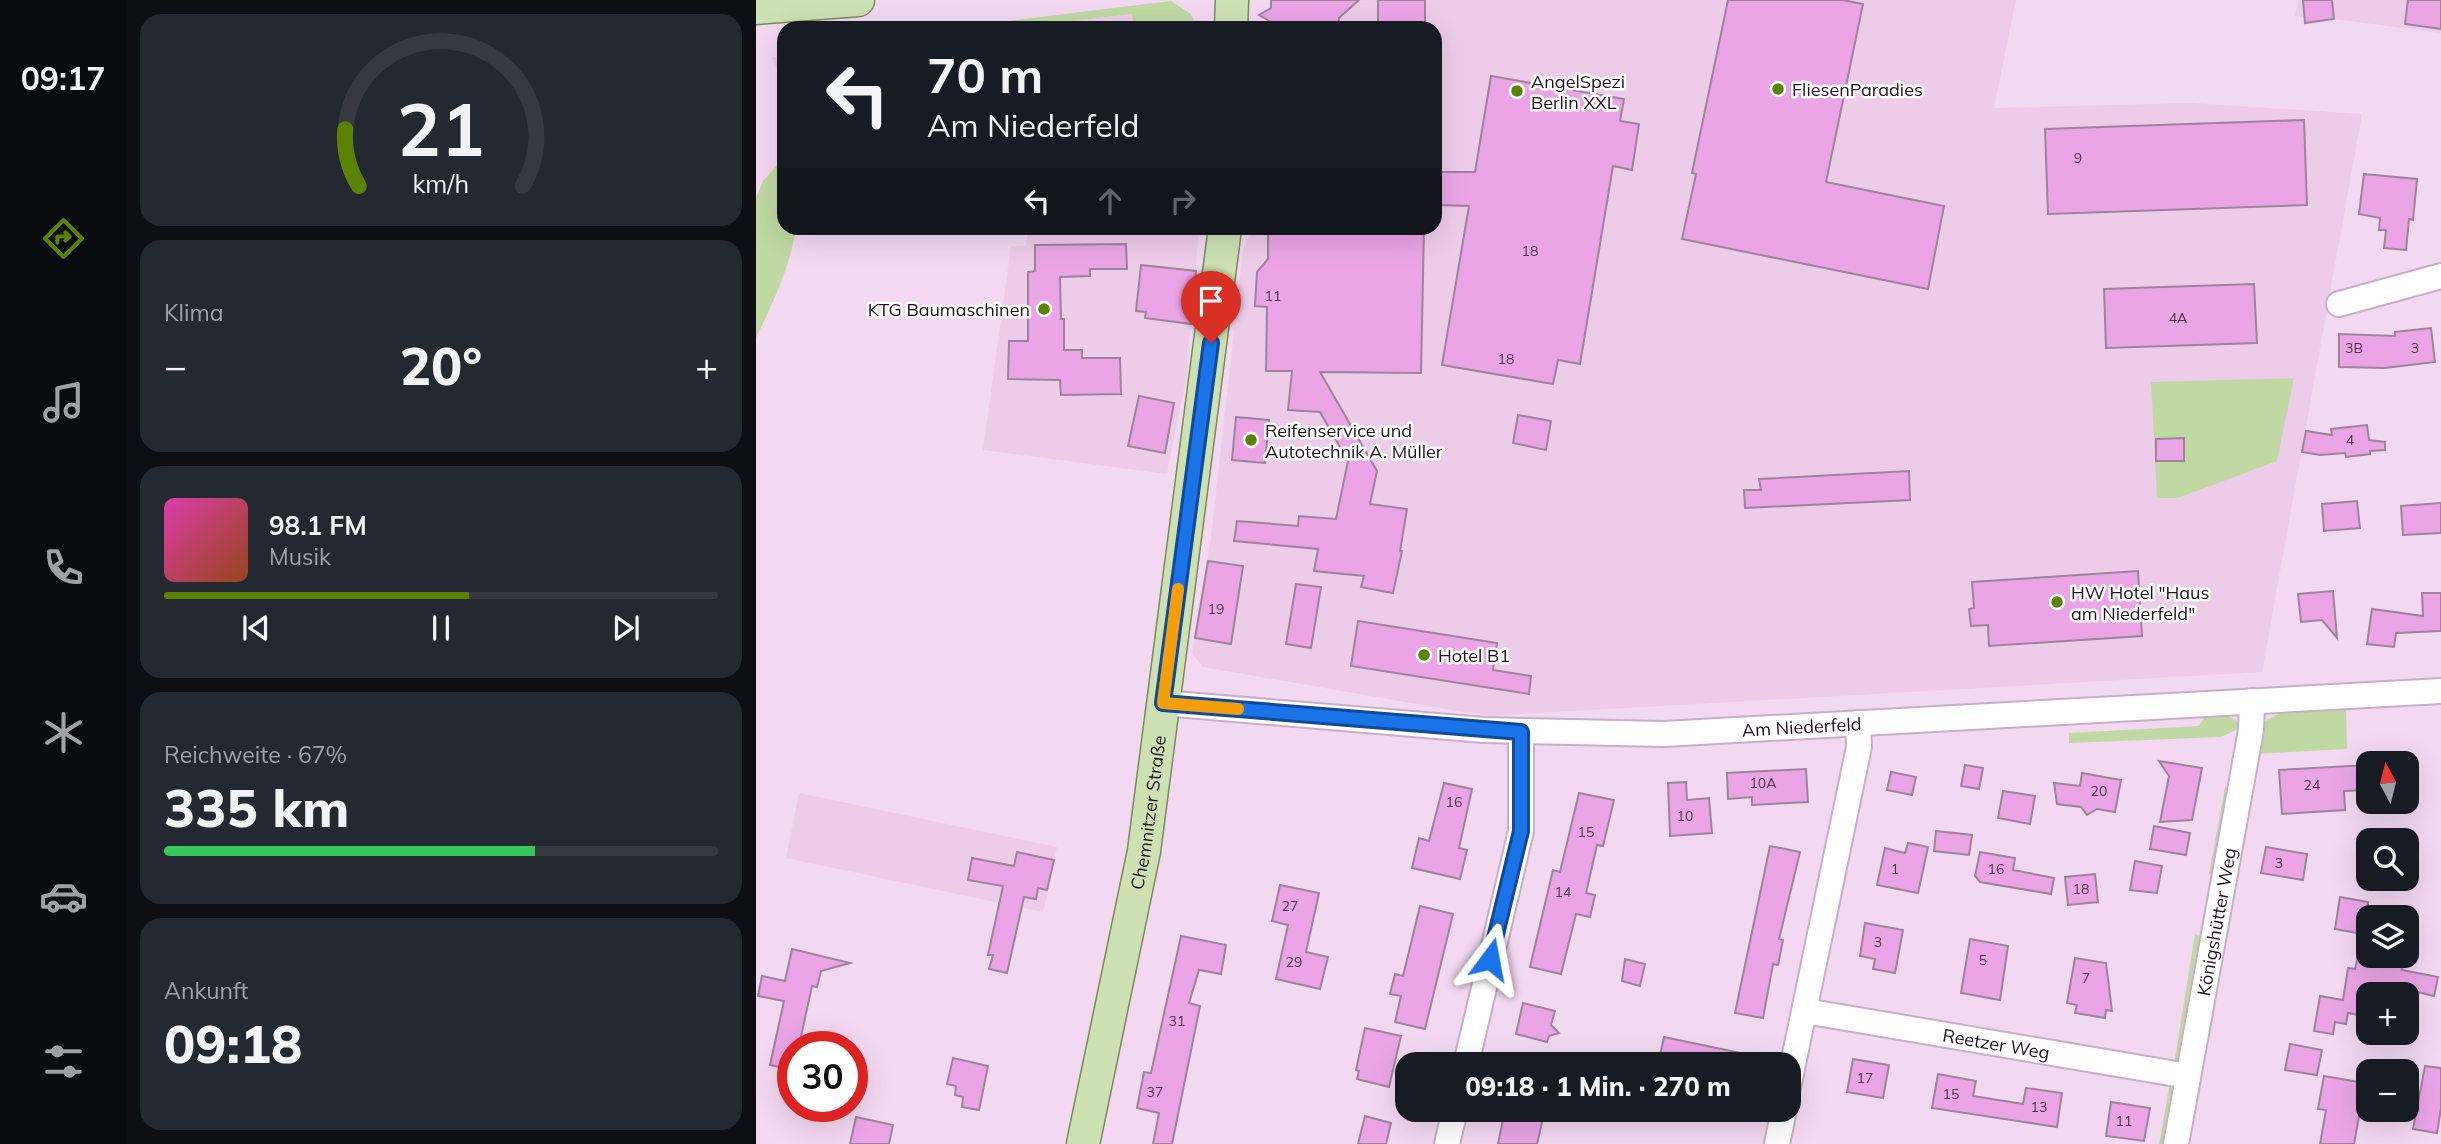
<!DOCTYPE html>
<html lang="de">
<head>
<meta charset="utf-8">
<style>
  :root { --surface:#171b24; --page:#242831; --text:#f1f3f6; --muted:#9ea1a6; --line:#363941; --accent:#5c8202 }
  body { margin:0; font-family:Mulish,sans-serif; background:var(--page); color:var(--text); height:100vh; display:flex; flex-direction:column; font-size:26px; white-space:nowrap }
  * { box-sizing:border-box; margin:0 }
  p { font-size:23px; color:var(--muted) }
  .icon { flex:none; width:38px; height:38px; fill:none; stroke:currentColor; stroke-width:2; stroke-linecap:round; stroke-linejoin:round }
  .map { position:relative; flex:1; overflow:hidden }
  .side { display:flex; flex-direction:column; gap:14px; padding:14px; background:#0d0f14; width:630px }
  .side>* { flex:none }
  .banner { position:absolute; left:21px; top:21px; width:665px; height:214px; border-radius:21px; box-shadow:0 7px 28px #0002; background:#171b24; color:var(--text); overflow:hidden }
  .needle { width:46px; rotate:353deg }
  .buttons { position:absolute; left:1600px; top:751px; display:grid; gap:14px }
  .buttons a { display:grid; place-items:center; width:63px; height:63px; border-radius:14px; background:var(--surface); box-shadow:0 7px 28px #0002; font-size:35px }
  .speed { position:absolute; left:21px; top:1031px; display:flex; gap:14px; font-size:35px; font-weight:700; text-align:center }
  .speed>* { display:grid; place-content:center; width:91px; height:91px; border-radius:50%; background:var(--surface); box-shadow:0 7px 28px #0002; line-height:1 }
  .speed .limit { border:10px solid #d22; background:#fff; color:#111 }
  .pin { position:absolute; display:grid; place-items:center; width:60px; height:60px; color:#fff; margin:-72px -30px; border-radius:50% 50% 50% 0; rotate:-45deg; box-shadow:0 0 7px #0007 }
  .pin .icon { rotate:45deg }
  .me { position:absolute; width:77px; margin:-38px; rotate:13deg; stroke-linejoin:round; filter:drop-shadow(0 0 5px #0008) }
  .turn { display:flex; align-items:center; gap:24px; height:147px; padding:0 35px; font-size:32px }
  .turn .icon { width:91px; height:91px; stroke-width:2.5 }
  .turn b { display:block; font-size:49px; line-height:60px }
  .lanes { display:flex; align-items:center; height:66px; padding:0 35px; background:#0003; justify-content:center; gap:35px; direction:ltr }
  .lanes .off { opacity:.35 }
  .big { font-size:52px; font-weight:800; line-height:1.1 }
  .side .card { flex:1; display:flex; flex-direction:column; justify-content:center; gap:10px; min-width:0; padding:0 24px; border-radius:21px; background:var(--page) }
  .side .dial { align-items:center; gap:0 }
  .dial svg { height:182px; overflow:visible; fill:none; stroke:var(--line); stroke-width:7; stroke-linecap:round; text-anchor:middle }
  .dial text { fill:var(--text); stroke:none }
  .song { display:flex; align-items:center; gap:21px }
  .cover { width:84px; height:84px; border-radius:10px; background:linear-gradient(135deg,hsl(320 70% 55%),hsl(20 70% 35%)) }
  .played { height:7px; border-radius:4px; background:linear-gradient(90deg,var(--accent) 55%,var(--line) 55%) }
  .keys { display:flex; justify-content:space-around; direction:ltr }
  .heat { display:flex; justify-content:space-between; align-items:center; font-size:38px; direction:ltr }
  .charge { height:10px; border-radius:5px; background:linear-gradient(90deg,#34c759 67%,var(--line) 0) }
  .trip { position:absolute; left:639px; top:1052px; width:406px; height:70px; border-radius:21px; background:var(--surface); box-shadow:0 7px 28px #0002; font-weight:800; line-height:70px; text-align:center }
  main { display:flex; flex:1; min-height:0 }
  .tabs { display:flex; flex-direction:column; width:126px; justify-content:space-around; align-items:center; background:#090b0e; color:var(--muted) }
  .tabs .icon { width:49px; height:49px }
  .tabs .selected { color:var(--accent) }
  .tabs b { font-size:32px; color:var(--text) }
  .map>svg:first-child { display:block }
</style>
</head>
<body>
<main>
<nav class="tabs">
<b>09:17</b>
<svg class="icon selected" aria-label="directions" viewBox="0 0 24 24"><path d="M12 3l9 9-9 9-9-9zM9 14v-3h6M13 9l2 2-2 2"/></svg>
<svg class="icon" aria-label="music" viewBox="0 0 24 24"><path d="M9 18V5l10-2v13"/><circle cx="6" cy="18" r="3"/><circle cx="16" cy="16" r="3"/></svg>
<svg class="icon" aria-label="phone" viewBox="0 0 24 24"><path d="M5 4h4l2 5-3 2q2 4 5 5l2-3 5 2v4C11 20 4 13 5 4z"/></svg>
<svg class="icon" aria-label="climate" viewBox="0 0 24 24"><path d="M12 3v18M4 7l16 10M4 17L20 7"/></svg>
<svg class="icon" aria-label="car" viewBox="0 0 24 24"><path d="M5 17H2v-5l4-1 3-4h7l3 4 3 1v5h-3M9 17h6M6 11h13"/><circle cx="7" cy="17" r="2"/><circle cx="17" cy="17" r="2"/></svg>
<svg class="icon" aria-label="filters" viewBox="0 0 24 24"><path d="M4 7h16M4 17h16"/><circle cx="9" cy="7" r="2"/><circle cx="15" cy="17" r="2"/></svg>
</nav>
<section class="side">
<div class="card dial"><svg viewBox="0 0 100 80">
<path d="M14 69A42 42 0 1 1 86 69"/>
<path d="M14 69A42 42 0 0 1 8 44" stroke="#5c8202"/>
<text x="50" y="56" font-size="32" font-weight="700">21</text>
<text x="50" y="72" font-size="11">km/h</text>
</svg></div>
<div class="card"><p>Klima</p>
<div class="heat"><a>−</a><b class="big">20°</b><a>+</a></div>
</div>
<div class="card">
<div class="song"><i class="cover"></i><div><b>98.1 FM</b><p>Musik</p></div></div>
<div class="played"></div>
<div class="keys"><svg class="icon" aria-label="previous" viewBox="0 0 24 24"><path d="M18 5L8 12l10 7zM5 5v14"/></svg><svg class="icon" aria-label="pause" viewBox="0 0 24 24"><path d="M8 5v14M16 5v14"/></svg><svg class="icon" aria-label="next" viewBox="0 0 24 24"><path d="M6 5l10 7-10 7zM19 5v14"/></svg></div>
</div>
<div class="card"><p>Reichweite · 67%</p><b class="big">335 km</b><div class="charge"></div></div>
<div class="card"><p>Ankunft</p><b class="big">09:18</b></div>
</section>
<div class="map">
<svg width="1685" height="1144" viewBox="0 0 1685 1144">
  <rect width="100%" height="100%" fill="#f3d8f1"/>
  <g fill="#edccea">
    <path d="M515 0H1260L1238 108 1436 103 1606 114 1506 672 730 716 447 667 436 654 455 537 487 250 496 228H679V28H515V22L510 19V11L515 8Z"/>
    <path d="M1542 0H1685V33L1578 19 1549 23V17L1539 16Z"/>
    <path d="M377 14 378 28H253Z"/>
    <path d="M28 56V87L16 57Z"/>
    <path d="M272 228H443L430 379 411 474 227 450 255 246H270Z"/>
    <path d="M43 793 301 847 287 912 30 858Z"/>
  </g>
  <g fill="#c0d9a2">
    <path d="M415 1 435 14 441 28H378L376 14 253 28H241L235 23Z"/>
    <path d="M28 157V228H40C34 267 17 303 0 338V198L7 181Z"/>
    <path d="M1538 378 1521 461 1422 498H1401L1395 382Z"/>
    <path d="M1590 708 1591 749 1498 754 1506 724C1529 705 1562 709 1590 708Z"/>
    <path d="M1469 715 1480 720 1484 728 1465 737 1313 743V733L1443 726 1448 718Z"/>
    <path d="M1469 787 1476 793 1462 872 1453 874Z"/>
    <path d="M1439 934 1449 938 1428 1058 1418 1064Z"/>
    <path d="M1414 1082 1421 1089 1412 1144H1403Z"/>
  </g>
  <g fill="#eba5e7" stroke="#9d849b" stroke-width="2">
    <path d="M515 0H603L583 18V28H515V22L503 15 515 8Z"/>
    <rect x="622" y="0" width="47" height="28"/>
    <path d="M972 0H1087L1107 4 1070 182 1188 206 1172 289 926 239 940 174 936 173Z"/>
    <path d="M1547 0H1576L1578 19 1549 23Z"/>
    <path d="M1652 0H1685V29L1649 24Z"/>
    <path d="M735 76 868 99 864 121 883 124 876 170 857 166 824 364 802 360 797 384 686 365 713 206 679 205V172H719Z"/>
    <path d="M1548 120 1551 205 1292 214 1289 129Z"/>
    <path d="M1608 174 1661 179 1657 220 1653 219 1650 250 1628 248 1630 230H1623L1624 218 1603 214Z"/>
    <path d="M512 228H668L665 373 564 372 621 471 614 504 651 509 644 551H646L637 593 605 587 608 576 558 571 562 549 478 541 481 521 542 526 543 516 580 519 592 461 564 412 532 410 536 371H510L511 307 499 306 501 272 512 259Z"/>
    <path d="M370 244 371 269H334V276L304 277 305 319H308V350H326V358H364L365 394 305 395 304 380 252 379 253 341H272V272L279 271V245Z"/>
    <path d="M385 265 440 271 435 324 389 318 390 312 380 311Z"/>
    <path d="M1498 284 1501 343 1350 348 1348 289Z"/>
    <path d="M1675 328 1679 362 1629 368 1583 367V334L1639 336V332Z"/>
    <path d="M383 396 418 403 409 453 372 446Z"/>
    <path d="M762 415 795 421 790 450 757 443Z"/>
    <path d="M480 417 513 420 509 463 476 460Z"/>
    <path d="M1611 425 1613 440 1629 442V450L1614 451V454L1590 457 1589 453 1564 455 1546 452 1550 431 1576 435 1575 429Z"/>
    <path d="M1428 438V461H1400V439Z"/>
    <path d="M1153 471 1154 500 989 508 988 490H1005L1003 479Z"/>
    <path d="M1601 501 1604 528 1568 531 1566 504Z"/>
    <path d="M1685 503V533L1647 535 1645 506Z"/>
    <path d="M452 561 487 566 475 644 439 638Z"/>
    <path d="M1382 571 1386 636 1233 646 1232 625 1215 626 1213 609 1218 608 1216 582Z"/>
    <path d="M540 584 565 587 555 648 530 644Z"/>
    <path d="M1577 591 1581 638 1566 620 1545 622 1542 594Z"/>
    <path d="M1666 593H1685V631L1640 633 1638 647 1611 644 1616 609 1667 616Z"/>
    <path d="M602 621 741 643 737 670 775 676 773 694 595 666Z"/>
    <path d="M1403 761 1446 768 1436 820 1404 822 1413 776Z"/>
    <path d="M1209 765 1227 768 1223 789 1205 786Z"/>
    <path d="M1612 765V790L1588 791 1589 810 1526 814 1523 770Z"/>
    <path d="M1050 769 1052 802 996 805V797L972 799 971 773Z"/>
    <path d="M1135 772 1160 777 1156 795 1131 790Z"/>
    <path d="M1326 773 1365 780 1359 812 1341 809 1331 815 1325 807 1301 804 1298 783 1324 786Z"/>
    <path d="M930 782 931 800 953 798 956 833 914 836 912 783Z"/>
    <path d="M688 783 716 789 703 848 711 850 704 879 656 868 663 838 673 841Z"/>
    <path d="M1247 791 1279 796 1274 824 1242 818Z"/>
    <path d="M823 793 858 800 847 846 841 845 830 893 839 895 834 917 820 914 805 974 774 967 797 870 804 872Z"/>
    <path d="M1398 826 1434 833 1430 855 1394 849Z"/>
    <path d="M1180 831 1216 835 1213 855 1178 851Z"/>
    <path d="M1152 843 1172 847 1162 893 1121 885 1129 848 1149 853Z"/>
    <path d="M1014 846 1044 852 1023 939 1027 940 1022 965 1017 964 1007 1018 979 1013Z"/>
    <path d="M1510 847 1551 854 1547 880 1505 873Z"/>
    <path d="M261 852 298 860 291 890 282 888 280 899 268 897 251 973 233 969 237 955H232L247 886 212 880 216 858 258 866Z"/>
    <path d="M1224 852 1259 858 1257 870 1298 878 1295 894 1224 882 1219 876Z"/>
    <path d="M1379 861 1406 866 1401 893 1374 890Z"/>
    <path d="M1339 874 1342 902 1312 905 1309 877Z"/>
    <path d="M524 885 563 893 550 952 572 957 564 989 520 979 532 925 516 921Z"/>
    <path d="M1584 897 1612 902V935L1579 929Z"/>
    <path d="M664 906 697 914 669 1029 639 1022 645 996 634 994 639 974 647 976Z"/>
    <path d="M1109 923 1147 930 1139 973 1117 969 1119 959 1104 956Z"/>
    <path d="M425 936 470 945 465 974 443 970 433 1003 444 1006 416 1144H397L403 1113 381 1108 388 1072 395 1073Z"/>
    <path d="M1214 939 1252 946 1244 1000 1205 993Z"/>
    <path d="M36 949 94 963 65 971 61 987 56 986 43 1046H37V1070L14 1065 28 1001 2 996 6 976 29 981Z"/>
    <path d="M1602 956H1649L1646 970 1682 977 1678 996 1661 992 1612 994V1017L1592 1013 1590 1024 1579 1022 1577 1034 1558 1031 1564 996 1587 1000 1592 968 1599 969Z"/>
    <path d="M1319 958 1350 963 1356 1011 1350 1010 1349 1018 1319 1013 1321 1005 1311 1003Z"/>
    <path d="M869 959 889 964 884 986 866 981Z"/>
    <path d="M767 1003 799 1011 795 1025 803 1033 793 1036 791 1042 760 1034Z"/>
    <path d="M609 1028 645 1036 633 1087 601 1079 603 1071 600 1070Z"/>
    <path d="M908 1037 994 1055 993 1064H902Z"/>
    <path d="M1534 1044 1566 1050 1561 1075 1529 1070Z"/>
    <path d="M197 1058 232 1066 223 1110 206 1107 207 1097 199 1095 200 1086 191 1084Z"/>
    <path d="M1097 1059 1133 1065 1127 1098 1091 1092Z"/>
    <path d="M1669 1066 1685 1068V1108L1681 1133 1657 1129Z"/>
    <path d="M1182 1074 1220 1081 1217 1096 1267 1104 1270 1088 1306 1093 1301 1127 1176 1108Z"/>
    <path d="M1568 1076 1609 1083 1598 1144H1564L1570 1110 1562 1109Z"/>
    <path d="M1355 1102 1394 1108 1388 1141 1350 1136Z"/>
    <path d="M749 1110H789L781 1144H742Z"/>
    <path d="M609 1116 635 1123 630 1144H602Z"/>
    <path d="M100 1117 137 1125 133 1144H94Z"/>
  </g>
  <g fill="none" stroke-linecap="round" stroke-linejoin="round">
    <defs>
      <g id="minor">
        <path d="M1583 304 1685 276"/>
        <path id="s1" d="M407 703 728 730 908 734 1685 691"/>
        <path id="s2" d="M1049 1011 1432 1076"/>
        <path d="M710 1064 765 831V732"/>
        <path d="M1032 1088 1103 747 1102 723"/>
        <path d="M691 1144 699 1110"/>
        <path d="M1021 1144 1028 1110"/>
        <path id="s3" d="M1420 1144 1495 730 1496 701"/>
      </g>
      <g id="major">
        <path d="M0 8 102 0"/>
        <path d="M475 28 476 0"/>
        <path id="s4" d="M327 1144 388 851 469 228"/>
      </g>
    </defs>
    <use href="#minor" stroke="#c9aec7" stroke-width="28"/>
    <use href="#major" stroke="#798b5c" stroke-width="35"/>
    <use href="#minor" stroke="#fff" stroke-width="24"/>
    <use href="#major" stroke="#cde1b3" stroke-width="32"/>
  </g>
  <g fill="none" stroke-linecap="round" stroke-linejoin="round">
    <defs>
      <path id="route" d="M455 343 407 703 765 732V831L734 959"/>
    </defs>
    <use href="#route" stroke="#114b97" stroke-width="18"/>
    <use href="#route" stroke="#1a73e8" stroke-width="12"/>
    <path stroke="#f59e0b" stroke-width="12" d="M422 589 407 703 482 709"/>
  </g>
  <g fill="#5c8202" stroke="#fff" stroke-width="2.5">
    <circle cx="1022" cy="89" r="7"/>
    <circle cx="761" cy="91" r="7"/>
    <circle cx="288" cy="309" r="7"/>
    <circle cx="495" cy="440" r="7"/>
    <circle cx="1301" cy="602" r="7"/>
    <circle cx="668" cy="655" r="7"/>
  </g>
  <g text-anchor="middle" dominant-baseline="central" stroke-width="5" stroke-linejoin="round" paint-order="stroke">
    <g font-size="14" fill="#4e364d">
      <text x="1322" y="158">9</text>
      <text x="774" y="251">18</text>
      <text x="517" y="296">11</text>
      <text x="1422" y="318">4A</text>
      <text x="1598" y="348">3B</text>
      <text x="1659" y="348">3</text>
      <text x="750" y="359">18</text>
      <text x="1594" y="440">4</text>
      <text x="460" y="609">19</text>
      <text x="1007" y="783">10A</text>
      <text x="1556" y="785">24</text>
      <text x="1343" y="791">20</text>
      <text x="698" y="802">16</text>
      <text x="929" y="816">10</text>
      <text x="830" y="832">15</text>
      <text x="1523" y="863">3</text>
      <text x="1139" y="869">1</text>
      <text x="1240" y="869">16</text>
      <text x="1325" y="889">18</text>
      <text x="807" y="892">14</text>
      <text x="534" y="906">27</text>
      <text x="1122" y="942">3</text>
      <text x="1227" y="960">5</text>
      <text x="538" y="962">29</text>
      <text x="1330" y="978">7</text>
      <text x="421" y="1021">31</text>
      <text x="1109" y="1078">17</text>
      <text x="399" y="1092">37</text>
      <text x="1195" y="1094">15</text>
      <text x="1283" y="1107">13</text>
      <text x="1368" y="1121">11</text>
    </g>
    <g font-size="18" fill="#1a111a" stroke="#fff" text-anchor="start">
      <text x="775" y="81">AngelSpezi<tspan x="775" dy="21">Berlin XXL</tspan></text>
      <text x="1036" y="89">FliesenParadies</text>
      <text x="274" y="309" text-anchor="end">KTG Baumaschinen</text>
      <text x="509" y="430">Reifenservice und<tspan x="509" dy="21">Autotechnik A. Müller</tspan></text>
      <text x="1315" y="592">HW Hotel "Haus<tspan x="1315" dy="21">am Niederfeld"</tspan></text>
      <text x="682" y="655">Hotel B1</text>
    </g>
    <g font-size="18" fill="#1a111a" stroke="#fff">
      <text stroke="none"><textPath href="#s1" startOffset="640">Am Niederfeld</textPath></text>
      <text stroke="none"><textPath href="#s4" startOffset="338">Chemnitzer Straße</textPath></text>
      <text stroke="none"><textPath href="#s3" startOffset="226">Königshütter Weg</textPath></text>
      <text stroke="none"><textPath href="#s2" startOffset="194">Reetzer Weg</textPath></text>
    </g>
  </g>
</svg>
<div class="buttons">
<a><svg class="needle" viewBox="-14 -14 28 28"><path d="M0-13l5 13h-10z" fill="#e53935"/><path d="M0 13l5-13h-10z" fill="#9ea1a6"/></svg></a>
<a><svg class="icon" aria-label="search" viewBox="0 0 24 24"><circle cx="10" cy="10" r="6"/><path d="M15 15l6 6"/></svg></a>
<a><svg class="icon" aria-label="layers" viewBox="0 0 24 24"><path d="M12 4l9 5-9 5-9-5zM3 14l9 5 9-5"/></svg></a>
<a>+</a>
<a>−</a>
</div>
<div class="speed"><div class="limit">30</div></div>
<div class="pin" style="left:455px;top:343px;background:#d93025"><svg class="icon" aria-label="arrive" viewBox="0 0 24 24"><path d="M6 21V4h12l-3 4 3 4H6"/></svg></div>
<svg class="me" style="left:734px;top:959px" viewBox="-20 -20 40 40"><path d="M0-17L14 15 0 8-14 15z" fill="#1a73e8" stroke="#fff" stroke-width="4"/></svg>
<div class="trip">09:18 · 1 Min. · 270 m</div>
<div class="banner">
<div class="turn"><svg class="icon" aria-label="left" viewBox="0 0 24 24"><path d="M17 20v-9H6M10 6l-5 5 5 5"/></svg><div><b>70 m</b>Am Niederfeld</div></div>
<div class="lanes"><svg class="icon" aria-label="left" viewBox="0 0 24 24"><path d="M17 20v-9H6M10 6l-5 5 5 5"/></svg><svg class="icon off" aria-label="ahead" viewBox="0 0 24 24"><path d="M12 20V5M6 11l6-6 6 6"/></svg><svg class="icon off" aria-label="right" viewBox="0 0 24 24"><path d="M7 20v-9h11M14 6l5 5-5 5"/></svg></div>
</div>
</div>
</main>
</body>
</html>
